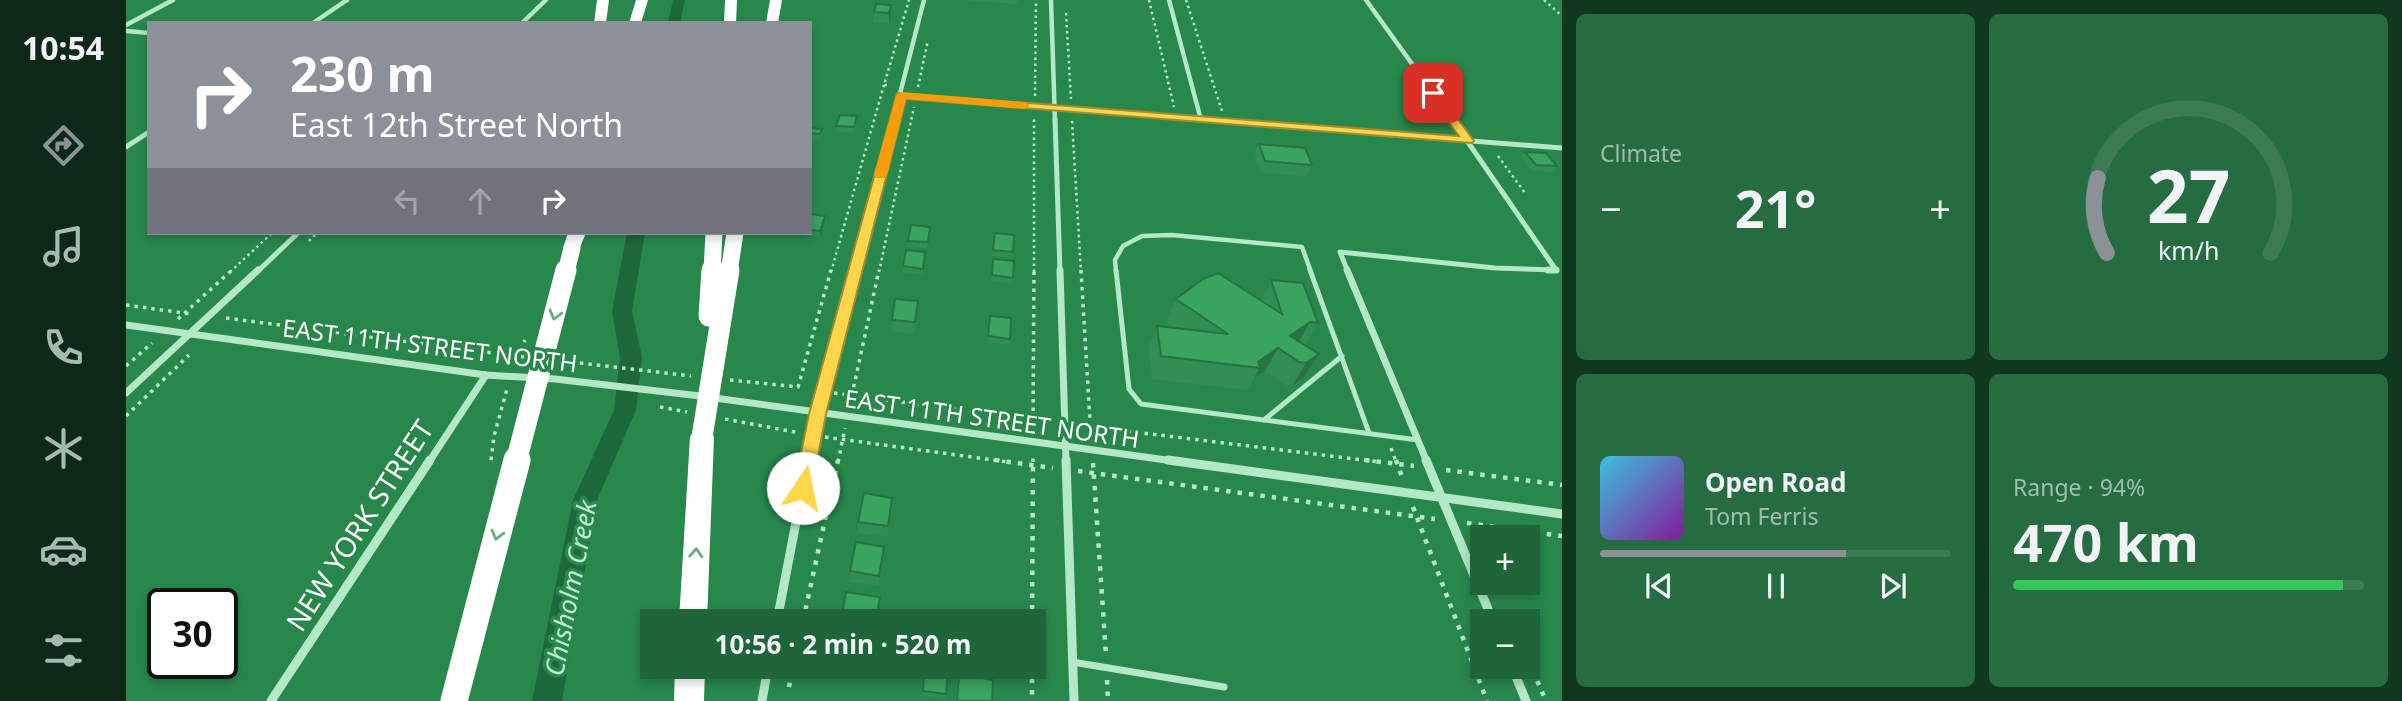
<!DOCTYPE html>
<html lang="en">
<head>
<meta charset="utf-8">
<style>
  :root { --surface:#1e6639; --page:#266c41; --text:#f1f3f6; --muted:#a1bdae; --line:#3c7a53; --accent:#8c9099 }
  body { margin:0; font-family:"Noto Sans",sans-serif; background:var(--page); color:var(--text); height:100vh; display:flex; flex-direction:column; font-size:26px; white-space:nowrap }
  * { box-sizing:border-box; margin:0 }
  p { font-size:23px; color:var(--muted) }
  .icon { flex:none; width:38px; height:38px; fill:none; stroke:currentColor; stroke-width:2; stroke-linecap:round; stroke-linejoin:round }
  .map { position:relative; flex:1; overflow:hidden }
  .side { display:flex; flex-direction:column; gap:14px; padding:14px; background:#10381f; width:840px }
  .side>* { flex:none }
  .top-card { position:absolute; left:21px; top:21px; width:665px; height:214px; border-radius:0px; box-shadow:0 4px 10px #0003; background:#8c9099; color:#fff; overflow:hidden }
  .controls { position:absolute; left:1344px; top:525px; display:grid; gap:14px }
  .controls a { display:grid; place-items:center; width:70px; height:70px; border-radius:0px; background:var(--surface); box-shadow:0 4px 10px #0003; font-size:35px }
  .speed { position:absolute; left:21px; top:588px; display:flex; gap:14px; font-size:35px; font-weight:700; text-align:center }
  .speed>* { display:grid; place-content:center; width:91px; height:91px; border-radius:50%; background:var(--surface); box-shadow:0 4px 10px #0003; line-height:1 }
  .speed .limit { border:4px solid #111; border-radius:10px; background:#fff; color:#111 }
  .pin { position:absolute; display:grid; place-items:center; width:60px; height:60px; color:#fff; margin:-30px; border-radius:14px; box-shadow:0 4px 10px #0006 }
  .me { position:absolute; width:77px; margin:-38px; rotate:11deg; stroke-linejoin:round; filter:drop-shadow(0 0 5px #0008) }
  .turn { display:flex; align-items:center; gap:24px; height:147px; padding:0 28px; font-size:32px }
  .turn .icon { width:91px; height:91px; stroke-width:2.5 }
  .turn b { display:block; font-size:49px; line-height:60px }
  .lanes { display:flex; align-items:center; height:66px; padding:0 28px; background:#0003; justify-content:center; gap:35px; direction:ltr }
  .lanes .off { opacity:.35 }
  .big { font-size:52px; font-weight:700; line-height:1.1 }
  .side .tile { flex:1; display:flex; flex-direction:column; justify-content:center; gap:10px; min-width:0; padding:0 24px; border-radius:10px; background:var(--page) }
  .side .dial { align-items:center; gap:0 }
  .dial svg { height:182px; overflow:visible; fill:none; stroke:var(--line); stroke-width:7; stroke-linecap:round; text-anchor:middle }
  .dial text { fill:var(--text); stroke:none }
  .song { display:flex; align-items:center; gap:21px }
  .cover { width:84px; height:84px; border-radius:10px; background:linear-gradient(135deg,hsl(190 70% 55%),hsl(290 70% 35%)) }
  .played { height:7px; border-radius:4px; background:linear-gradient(90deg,var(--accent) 70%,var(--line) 70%) }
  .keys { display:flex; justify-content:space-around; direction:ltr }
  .heat { display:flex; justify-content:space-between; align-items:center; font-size:38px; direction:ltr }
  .charge { height:10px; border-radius:5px; background:linear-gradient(90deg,#34c759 94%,var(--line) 0) }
  .side .tiles { flex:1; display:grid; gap:14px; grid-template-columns:repeat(2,1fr) }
  .trip { position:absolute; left:514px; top:609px; width:406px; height:70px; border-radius:0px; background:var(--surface); box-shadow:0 4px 10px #0003; font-weight:700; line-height:70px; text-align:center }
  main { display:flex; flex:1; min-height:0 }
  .tabs { display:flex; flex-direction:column; width:126px; justify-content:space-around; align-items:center; background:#0c2917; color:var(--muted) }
  .tabs .icon { width:49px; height:49px }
  .tabs .selected { color:var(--accent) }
  .tabs b { font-size:32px; color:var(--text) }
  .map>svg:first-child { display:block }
</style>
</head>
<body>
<main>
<nav class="tabs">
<b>10:54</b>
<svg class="icon selected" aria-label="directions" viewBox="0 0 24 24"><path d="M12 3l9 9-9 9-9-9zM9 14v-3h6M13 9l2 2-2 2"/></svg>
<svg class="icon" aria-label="music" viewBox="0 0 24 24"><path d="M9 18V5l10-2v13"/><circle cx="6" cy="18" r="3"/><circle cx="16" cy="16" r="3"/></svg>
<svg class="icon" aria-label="phone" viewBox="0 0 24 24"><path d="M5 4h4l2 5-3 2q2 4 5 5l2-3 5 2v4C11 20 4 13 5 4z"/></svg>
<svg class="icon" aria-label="climate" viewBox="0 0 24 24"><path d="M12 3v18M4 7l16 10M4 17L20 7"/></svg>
<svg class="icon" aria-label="car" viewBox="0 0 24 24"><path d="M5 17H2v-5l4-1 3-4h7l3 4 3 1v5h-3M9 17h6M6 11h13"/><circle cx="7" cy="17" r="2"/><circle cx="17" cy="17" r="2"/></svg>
<svg class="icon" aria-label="filters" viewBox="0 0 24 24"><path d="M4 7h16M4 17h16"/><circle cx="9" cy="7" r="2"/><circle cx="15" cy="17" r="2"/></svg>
</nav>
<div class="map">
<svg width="1436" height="701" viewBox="0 0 1436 701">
  <rect width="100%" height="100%" fill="#28884c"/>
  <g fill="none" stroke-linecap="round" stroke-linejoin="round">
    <g fill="#1d6839" fill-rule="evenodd">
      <path d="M547 0H559L554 23H542Z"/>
      <path d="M501 233H519L506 311 516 357 510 410 471 500 436 701H406L447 500 488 410 494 357 486 311Z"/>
    </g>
    <g stroke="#b4e8c7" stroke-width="2.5" stroke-dasharray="2.5 3.5" stroke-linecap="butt">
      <path d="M1023 0 1048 107"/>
      <path d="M1060 0 1096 111"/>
      <path d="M1418 0 1436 16"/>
      <path d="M940 13 945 99"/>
      <path d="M761 85H758L783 0"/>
      <path d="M792 87 802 40"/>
      <path d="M909 96 910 0"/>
      <path d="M946 121 955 272"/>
      <path d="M1372 156 1399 193"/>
      <path d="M183 241 191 233"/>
      <path d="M104 272 146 233"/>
      <path d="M705 272 758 85"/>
      <path d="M753 272 788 107"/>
      <path d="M908 272V118"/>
    </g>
    <g stroke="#b4e8c7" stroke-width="3.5" stroke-dasharray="3.5 5" stroke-linecap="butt">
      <path d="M955 270 965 438"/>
      <path d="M0 305 65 314"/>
      <path d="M100 318 398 357"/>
      <path d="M52 319 106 270"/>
      <path d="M437 361 565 376"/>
      <path d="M387 365 399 340"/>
      <path d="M0 366 26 343"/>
      <path d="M604 380 672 387 705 270"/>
      <path d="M708 393 926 422"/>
      <path d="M724 404 753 270"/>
      <path d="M534 407 561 412"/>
      <path d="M0 416 63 355"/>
      <path d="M599 419 674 433"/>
      <path d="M951 425 1254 462"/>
      <path d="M907 428 908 270"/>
      <path d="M699 437 882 462"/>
      <path d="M1265 448 1270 462"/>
      <path d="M365 460 368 436 381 389"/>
      <path d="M712 462 719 428"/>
      <path d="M907 462V454"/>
    </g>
    <g stroke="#b4e8c7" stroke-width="4.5" stroke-dasharray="4.5 7" stroke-linecap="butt">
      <path d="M869 460 927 468"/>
      <path d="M1239 460 1288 466"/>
      <path d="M1270 460 1276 477"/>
      <path d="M967 463 980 655"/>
      <path d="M1320 470 1436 485"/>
      <path d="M952 471 1309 519"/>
      <path d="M1287 507 1361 701"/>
      <path d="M1341 523 1436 536"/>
      <path d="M677 621 712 460"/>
      <path d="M906 621 907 460"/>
      <path d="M1402 660 1420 701"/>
      <path d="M906 667V701"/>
      <path d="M981 680 982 701"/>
      <path d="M663 687 667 667"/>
    </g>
    <path stroke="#b4e8c7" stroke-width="4.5" d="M990 272 989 260 997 246 1016 236 1046 235 1176 247 1185 272"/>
    <g stroke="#b4e8c7" stroke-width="5">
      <path d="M990 270 1003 389 1015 404 1292 440"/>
      <path d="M1184 270 1243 433"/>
      <path d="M1138 420 1216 356"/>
    </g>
    <path stroke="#b4e8c7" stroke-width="7" d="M946 662 1098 687"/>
    <g stroke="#b4e8c7" stroke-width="4.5">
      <path d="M925 0 929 121"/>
      <path d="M1043 0 1075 120"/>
      <path d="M1240 0 1327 121"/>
      <path d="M187 23 221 0"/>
      <path d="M396 23 420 0"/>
      <path d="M0 25 47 0"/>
      <path d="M0 31 23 33"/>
      <path d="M775 96 1087 121"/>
      <path d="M767 121 798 0"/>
    </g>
    <g stroke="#b4e8c7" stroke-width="5">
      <path d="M929 119 934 272"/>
      <path d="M1065 119 1436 148"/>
      <path d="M1326 119 1430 270"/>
      <path d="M0 147 23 132"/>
      <path d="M131 272 172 233"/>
      <path d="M728 272 767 119"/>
      <path d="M1222 272 1214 252 1369 268 1430 270"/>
    </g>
    <g stroke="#b4e8c7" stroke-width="7">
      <path d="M934 270 940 462"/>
      <path d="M1221 270 1301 462"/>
      <path d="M1422 270H1430"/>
      <path d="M0 325 360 375 429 379 574 396 1055 462"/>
      <path d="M0 393 132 270"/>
      <path d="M303 462 360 375"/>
      <path d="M682 462 691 414 728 270"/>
    </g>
    <g stroke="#b4e8c7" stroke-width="9">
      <path d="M940 460 948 701"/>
      <path d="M1042 460 1436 514"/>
      <path d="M1300 460 1367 621"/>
      <path d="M651 621 682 460"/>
      <path d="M1386 667 1400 701"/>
      <path d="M145 701 304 460"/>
      <path d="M636 701 642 667"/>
    </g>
    <g fill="#fff" fill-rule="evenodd">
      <path d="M471 0H483L480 23H468Z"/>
      <path d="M510 0H522L515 23H503Z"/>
      <path d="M599 0H611L610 23H598Z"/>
      <path d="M644 0H656L652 23H640Z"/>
      <path d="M442 233H460L452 252H440L437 248Z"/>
      <path d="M576 428 584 430 588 437 581 621H553L564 437 568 430Z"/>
      <path d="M549 667H579L578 701H548Z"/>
    </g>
    <g stroke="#fff" stroke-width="17">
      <path d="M440 272 446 248"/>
      <path d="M586 272 588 233"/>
      <path d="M603 272 609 233"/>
    </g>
    <g stroke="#fff" stroke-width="21">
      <path d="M583 316 586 270"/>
      <path d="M576 437 603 270"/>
      <path d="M390 462 440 270"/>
    </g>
    <path stroke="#fff" stroke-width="27" d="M328 701 391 460"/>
  </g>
  <g fill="#318d53">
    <path d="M832 0H891V4Z"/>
    <path d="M765 5V15L763 23 747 22 748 12Z"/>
    <path d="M731 122 728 133 710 131V126Z"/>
    <path d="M684 128 696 129V134L695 140 684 139Z"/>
    <path d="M1133 144 1186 165 1181 177 1134 172 1128 155Z"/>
    <path d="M1399 152 1431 166 1427 172 1405 170 1395 157Z"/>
    <path d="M684 214 699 216V222L694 237 675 235V233H684Z"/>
    <path d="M804 227 801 248 782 247V241Z"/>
    <path d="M869 233 887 252 886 258 866 256Z"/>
    <path d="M799 252 797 275 776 272 777 266Z"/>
    <path d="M867 259 887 278 886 284 865 281Z"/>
    <path d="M1145 280 1192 323 1179 345 1193 354 1178 377 1166 386 1159 385 1139 371 1128 378 1121 390 1026 379 1022 349 1031 326 1050 329 1040 322 1050 299 1135 300Z"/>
    <path d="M792 301 788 334 765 331 766 320Z"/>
    <path d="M864 316 884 339 883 345 861 342Z"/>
    <path d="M765 509 761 537 732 533V522Z"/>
    <path d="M757 558 752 586 724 582V571Z"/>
    <path d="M798 667H822L819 699 796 696Z"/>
    <path d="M833 674 866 701H829L830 683Z"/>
  </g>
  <g fill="#287343">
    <path d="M765 5V15L763 23V13Z"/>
    <path d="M699 216V222L694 237V231Z"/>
    <path d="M1184 322 1171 345 1164 336Z"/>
    <path d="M1152 348 1139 371 1128 378 1134 368 1132 362Z"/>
    <path d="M1193 354 1178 377 1166 386 1180 363Z"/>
  </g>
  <g fill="#39a460" stroke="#287343" stroke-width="2">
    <path d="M750 4 765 5 763 13 748 12Z"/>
    <path d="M714 115 731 116 728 127 710 126Z"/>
    <path d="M684 128 696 129 694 134 684 133Z"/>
    <path d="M1133 144 1179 148 1186 165 1139 161Z"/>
    <path d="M1399 152 1420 153 1431 166 1410 165Z"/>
    <path d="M684 214 699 216 694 231 684 230Z"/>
    <path d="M785 225 804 227 802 242 782 241Z"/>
    <path d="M869 233 888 235 887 252 867 250Z"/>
    <path d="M780 250 799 252 797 269 777 266Z"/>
    <path d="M867 259 888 261 887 278 866 275Z"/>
    <path d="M1092 273 1156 314 1145 280 1177 283 1192 323 1184 322 1164 336 1193 354 1180 363 1173 362 1152 348 1132 362 1134 368 1035 356 1031 326 1102 334 1050 299 1077 279Z"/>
    <path d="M769 299 792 301 789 322 766 320Z"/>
    <path d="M864 316 885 318 884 339 862 336Z"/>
    <path d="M738 493 766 498 762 526 732 522Z"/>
    <path d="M730 542 758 547 753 576 724 571Z"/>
    <path d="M720 592 754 597 750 621H715Z"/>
    <path d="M798 667H822L820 694 797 691Z"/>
    <path d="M833 674 867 680 866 701H831Z"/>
  </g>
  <defs><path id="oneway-chevron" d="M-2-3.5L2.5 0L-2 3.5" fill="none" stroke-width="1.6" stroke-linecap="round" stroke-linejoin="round" transform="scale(1.75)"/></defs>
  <g stroke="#68ac82">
    <use href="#oneway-chevron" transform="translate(429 315) rotate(105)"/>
    <use href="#oneway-chevron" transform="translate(371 535) rotate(105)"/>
    <use href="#oneway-chevron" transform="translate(570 553) rotate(-87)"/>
  </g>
  <path fill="#ffd54a" stroke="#a68a30" stroke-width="2" d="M1303 91H1311L1348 141 1346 143 780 99 700 414 686 488 684 494 677 496 670 494 668 488 683 414 771 93 1333 136 1301 93Z"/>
  <path fill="#f59e0b" d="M775 92 899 102 904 105 899 109 780 99 761 175 759 178H750L748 175 770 96Z"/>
  <g text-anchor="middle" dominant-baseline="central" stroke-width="7" stroke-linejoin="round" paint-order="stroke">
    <g font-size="24" fill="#fff" stroke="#28884c">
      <text transform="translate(304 345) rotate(7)">EAST 11TH STREET NORTH</text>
      <text transform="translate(866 418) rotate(8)">EAST 11TH STREET NORTH</text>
    </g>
    <g font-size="26" font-style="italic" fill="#c0f0d1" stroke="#28884c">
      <text transform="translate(444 588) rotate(-79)">Chisholm Creek</text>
    </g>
    <g font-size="28" fill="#fff" stroke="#28884c">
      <text transform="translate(233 525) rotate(-57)">NEW YORK STREET</text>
    </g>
  </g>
</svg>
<div class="controls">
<a>+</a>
<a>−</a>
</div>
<div class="speed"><div class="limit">30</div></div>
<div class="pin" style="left:1307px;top:93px;background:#d93025"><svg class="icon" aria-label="arrive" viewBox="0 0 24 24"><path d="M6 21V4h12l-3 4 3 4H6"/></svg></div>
<svg class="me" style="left:677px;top:488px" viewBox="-20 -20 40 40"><circle r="19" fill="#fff"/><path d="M0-13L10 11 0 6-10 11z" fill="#ffd54a"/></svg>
<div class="trip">10:56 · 2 min · 520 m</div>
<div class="top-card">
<div class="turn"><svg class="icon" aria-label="right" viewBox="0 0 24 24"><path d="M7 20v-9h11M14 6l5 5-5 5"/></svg><div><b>230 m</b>East 12th Street North</div></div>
<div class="lanes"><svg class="icon off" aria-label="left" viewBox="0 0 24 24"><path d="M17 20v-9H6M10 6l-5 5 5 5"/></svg><svg class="icon off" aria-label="ahead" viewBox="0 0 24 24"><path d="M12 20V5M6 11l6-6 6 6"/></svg><svg class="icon" aria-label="right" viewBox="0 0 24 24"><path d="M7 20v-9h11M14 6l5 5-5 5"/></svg></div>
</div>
</div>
<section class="side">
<div class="tiles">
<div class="tile"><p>Climate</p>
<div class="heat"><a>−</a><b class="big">21°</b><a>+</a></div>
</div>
<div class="tile dial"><svg viewBox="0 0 100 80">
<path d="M14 69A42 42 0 1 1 86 69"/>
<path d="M14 69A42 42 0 0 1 10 36" stroke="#8c9099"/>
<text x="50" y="56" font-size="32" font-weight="700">27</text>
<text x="50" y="72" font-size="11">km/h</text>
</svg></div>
<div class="tile">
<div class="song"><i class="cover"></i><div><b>Open Road</b><p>Tom Ferris</p></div></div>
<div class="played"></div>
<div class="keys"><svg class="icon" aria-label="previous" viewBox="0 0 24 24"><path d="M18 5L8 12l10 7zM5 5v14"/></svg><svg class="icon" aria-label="pause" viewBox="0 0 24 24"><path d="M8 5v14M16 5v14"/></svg><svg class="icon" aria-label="next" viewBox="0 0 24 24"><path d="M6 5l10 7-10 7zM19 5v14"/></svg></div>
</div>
<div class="tile"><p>Range · 94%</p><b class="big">470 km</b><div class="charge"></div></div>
</div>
</section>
</main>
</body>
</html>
